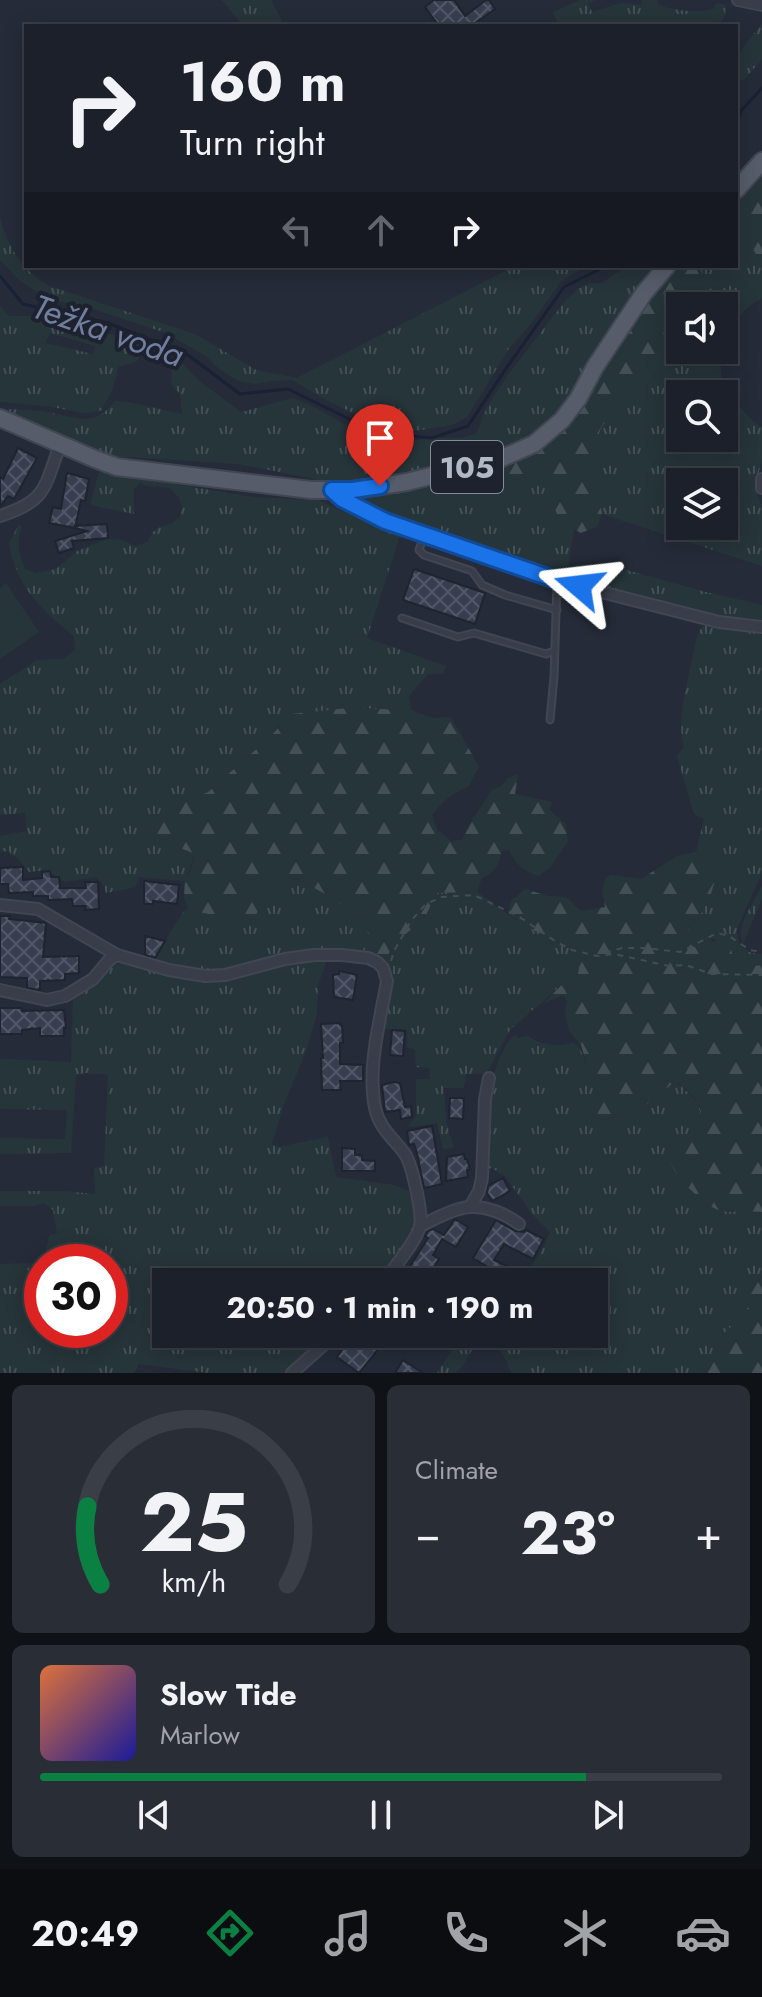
<!DOCTYPE html>
<html lang="en">
<head>
<meta charset="utf-8">
<style>
  :root { --surface:#1c202a; --page:#292d36; --text:#f1f3f6; --muted:#a0a3a8; --line:#3a3e47; --accent:#0b8043 }
  body { margin:0; font-family:Jost,sans-serif; background:var(--page); color:var(--text); height:100vh; display:flex; flex-direction:column; font-size:30px; white-space:nowrap }
  * { box-sizing:border-box; margin:0 }
  p { font-size:26px; color:var(--muted) }
  .icon { flex:none; width:44px; height:44px; fill:none; stroke:currentColor; stroke-width:2; stroke-linecap:round; stroke-linejoin:round }
  .map { position:relative; height:1373px; overflow:hidden }
  .sheet { display:flex; flex-direction:column; gap:12px; padding:12px; background:#0f1217; flex:1 }
  .sheet>* { flex:none }
  .guide { position:absolute; left:24px; top:24px; width:714px; height:244px; border-radius:0px; box-shadow:0 4px 20px #0003,0 0 0 2px var(--line); background:#1c202a; color:var(--text); overflow:hidden }
  .buttons { position:absolute; left:666px; top:292px; display:grid; gap:16px }
  .buttons a { display:grid; place-items:center; width:72px; height:72px; border-radius:0px; background:var(--surface); box-shadow:0 4px 20px #0003,0 0 0 2px var(--line); font-size:40px }
  .speed { position:absolute; left:24px; top:1244px; display:flex; gap:16px; font-size:40px; font-weight:700; text-align:center }
  .speed>* { display:grid; place-content:center; width:104px; height:104px; border-radius:50%; background:var(--surface); box-shadow:0 4px 20px #0003,0 0 0 2px var(--line); line-height:1 }
  .speed .limit { border:12px solid #d22; background:#fff; color:#111 }
  .pin { position:absolute; display:grid; place-items:center; width:68px; height:68px; color:#fff; margin:-82px -34px; border-radius:50% 50% 50% 0; rotate:-45deg; box-shadow:0 0 8px #0007 }
  .pin .icon { rotate:45deg }
  .me { position:absolute; width:88px; margin:-44px; rotate:287deg; stroke-linejoin:round; filter:drop-shadow(0 0 6px #0008) }
  .turn { display:flex; align-items:center; gap:28px; height:168px; padding:0 24px; font-size:36px }
  .turn .icon { width:104px; height:104px; stroke-width:2.5 }
  .turn b { display:block; font-size:56px; line-height:68px }
  .lanes { display:flex; align-items:center; height:76px; padding:0 24px; background:#0003; justify-content:center; gap:40px; direction:ltr }
  .lanes .off { opacity:.35 }
  .big { font-size:60px; font-weight:700; line-height:1.1 }
  .sheet .widget { flex:1; display:flex; flex-direction:column; justify-content:center; gap:12px; min-width:0; padding:0 28px; border-radius:12px; background:var(--page) }
  .sheet .dial { align-items:center; gap:0 }
  .dial svg { height:208px; overflow:visible; fill:none; stroke:var(--line); stroke-width:7; stroke-linecap:round; text-anchor:middle }
  .dial text { fill:var(--text); stroke:none }
  .song { display:flex; align-items:center; gap:24px }
  .cover { width:96px; height:96px; border-radius:12px; background:linear-gradient(135deg,hsl(20 70% 55%),hsl(240 70% 35%)) }
  .played { height:8px; border-radius:4px; background:linear-gradient(90deg,var(--accent) 80%,var(--line) 80%) }
  .keys { display:flex; justify-content:space-around; direction:ltr }
  .heat { display:flex; justify-content:space-between; align-items:center; font-size:44px; direction:ltr }
  .sheet .tiles { flex:1; display:grid; gap:12px; grid-template-columns:1fr 1fr }
  .widget:last-child { grid-column:span 2 }
  .trip { position:absolute; left:152px; top:1268px; width:456px; height:80px; border-radius:0px; background:var(--surface); box-shadow:0 4px 20px #0003,0 0 0 2px var(--line); font-weight:700; line-height:80px; text-align:center }
  .dock { display:flex; height:128px; justify-content:space-around; align-items:center; background:#0b0d11; color:var(--muted) }
  .dock .icon { width:56px; height:56px }
  .dock .current { color:var(--accent) }
  .dock b { font-size:36px; color:var(--text) }
  .map>svg:first-child { display:block }
</style>
</head>
<body>
<div class="map">
<svg width="762" height="1373" viewBox="0 0 762 1373">
  <defs>
    <pattern id="grass-tufts" width="24" height="20" patternUnits="userSpaceOnUse" patternTransform="scale(2)"><rect width="24" height="20" fill="#26353a"/><path d="M3 7l-1-3M5 7V3M7 7l1-3M15 17l-1-3M17 17v-4M19 17l1-3" fill="none" stroke="#435055"/></pattern>
    <pattern id="forest-firs" width="22" height="20" patternUnits="userSpaceOnUse" patternTransform="scale(2)"><rect width="22" height="20" fill="#26353a"/><path d="M5 1l3.5 6h-7zM16 11l3.5 6h-7z" fill="#435055"/></pattern>
    <pattern id="building-cross-hatch" width="8" height="8" patternUnits="userSpaceOnUse" patternTransform="scale(2)"><rect width="8" height="8" fill="#373e4f"/><path d="M0 0l8 8M0 8l8-8" fill="none" stroke="#525867"/></pattern>
  </defs>
  <rect width="100%" height="100%" fill="#252b38"/>
  <g fill="url(#grass-tufts)" fill-rule="evenodd">
    <path d="M222 0H271L284 26H243Z"/>
    <path d="M580 0H597L588 3 592 12 621 3 641 5 642 0H658V5C677 10 694 14 713 9L716 3 726 5 725 16 719 26H559L553 12Z"/>
    <path d="M762 24V59L743 81 738 79C735 50 746 44 762 24Z"/>
    <path d="M736 210 745 215 749 222 744 233 762 265V298L748 307 732 323 724 311V306H721L698 266H736Z"/>
    <path d="M0 219C9 248 22 271 49 286L195 334 256 370 297 378 515 266H587L562 280 530 325 510 347 467 417 452 425 421 430 393 432 328 401 292 380 271 381 255 384 239 381 220 370 206 356 166 333 87 307 59 301 38 293 18 279 0 260Z"/>
    <path d="M627 266H656L628 304 574 393 549 424 527 440 510 449 397 477 336 486 310 478 238 464 130 457H106L10 414 9 409C21 410 35 410 47 412 77 417 93 429 115 401L129 402 182 414 180 394 172 385 171 373 173 354 199 381 241 412 293 398 316 408 374 441 387 443 438 438H460L476 434 487 407 508 375 564 302 579 288 590 283H602Z"/>
    <path d="M0 306 9 316H43L71 320 98 331 142 342 144 343V352L136 362 118 367 113 388 101 411 83 413 47 406 0 402ZM50 333 95 346 93 354 45 343Z"/>
    <path d="M724 327H728C726 339 720 359 721 371 722 388 748 420 762 427V457L757 481V493L762 508V566L602 514C598 495 590 472 592 453 594 429 624 392 642 376 647 372 653 369 657 366 668 357 664 354 680 346V350H724ZM680 394H724V438H680ZM680 482H724V526H680Z"/>
    <path d="M500 466 520 476 530 470 536 471 542 477 565 524 574 529 568 567 581 564H605L702 591 762 605V624L736 622 583 581C545 576 509 557 472 545 437 533 400 526 367 509 360 506 362 507 359 501L363 497 440 481Z"/>
    <path d="M99 472 253 497 318 500 355 517 401 533 367 638 446 666 443 674H428L409 696 411 710 348 708 280 725 269 738 208 792 159 814 146 833 195 854 185 881 138 877 136 887 106 893 103 884 96 877 65 882 47 870 29 872 16 856H12L9 851 0 852V836L27 831 25 813 0 815V684L37 660 63 659 75 650 74 636C42 611 15 585 9 543L19 524 22 527C16 542 18 554 25 569L36 573 56 569 77 551 106 539 121 540 136 546 147 542 153 532 159 527 171 524 180 517 182 506 179 498 170 488 143 485 141 482 134 489V514L90 505Z"/>
    <path d="M707 622 762 635V872L737 929C737 946 745 954 762 954V965L747 967 737 965 733 959 731 947 713 939 693 948 690 944 688 929 696 921 718 866 696 852 704 819 694 814 677 756 684 747C675 718 691 673 695 643L699 631Z"/>
    <path d="M278 877C284 878 291 878 297 880 319 888 352 908 367 926L368 942 364 953 224 972 198 971 154 963C163 948 176 917 188 908L194 911 269 886Z"/>
    <path d="M762 886V899L743 944C735 924 754 904 762 886Z"/>
    <path d="M477 892 516 920 577 947 580 961 578 974 566 981 510 1030 486 1074H466L464 1088H444L446 1121 454 1148 443 1149 437 1123 412 1127 408 1126 416 1116V1079H430L429 1068 416 1067 415 1050 407 1047V1030L384 1029 387 996 393 978 387 962 389 949 426 915 437 893Z"/>
    <path d="M323 959 326 963 318 985 317 1014 306 1051 283 1107 272 1144 278 1147 328 1137 336 1177 394 1185 411 1192 415 1211 413 1230 379 1282H166V1334H330L286 1373H208L138 1364 136 1371 133 1373H0V1264L42 1263V1330H110V1262H44L49 1235 57 1233 53 1210 44 1203 33 1206H0V1191H64L95 1194 94 1168 104 1166 108 1075 86 1073 76 1075 71 1153 0 1154V1138L65 1139 67 1110 0 1109V1059L71 1062 73 997 97 983 114 965 122 963 178 976 214 981 227 979 294 962Z"/>
    <path d="M514 1035 519 1038 528 1036C540 1045 560 1048 574 1042 585 1053 589 1071 593 1086 595 1098 594 1108 602 1118 637 1116 647 1105 673 1083H677C718 1115 701 1123 670 1151L689 1189 710 1205 718 1210 762 1212V1276L751 1290 750 1308 737 1321 707 1373H511L507 1362 491 1334H594V1282H521L542 1250 550 1232 531 1213 506 1177 492 1168 488 1169C485 1128 485 1068 514 1035Z"/>
    <path d="M463 1334H484L480 1337 461 1368 455 1373H437Z"/>
  </g>
  <g fill="url(#forest-firs)">
    <path d="M762 176V265L744 233 749 222 745 215 736 210V204Z"/>
    <path d="M678 266H698L721 306H680V346L667 353 661 363 642 377 615 407 601 428 592 452 594 474 602 514 597 527 581 533C576 530 569 527 564 523 549 508 549 475 530 470 517 478 509 481 500 466 563 445 578 409 611 356 623 338 636 316 649 299 657 287 668 277 678 266Z"/>
    <path d="M348 708 411 710 432 718 451 717 479 767 468 787C453 792 442 802 432 815L437 829 451 841 462 840 472 820 492 790 500 787 508 778 518 774 515 794 552 802 549 810 565 823 568 841 550 868 538 876C523 871 516 864 509 850L502 851C498 865 496 872 482 878L477 892 437 893 426 915 390 949 387 962 364 953C367 945 369 937 367 928 364 914 311 885 296 879 291 878 284 878 278 877L269 886 256 915 228 918 194 911 188 908 184 897 185 878 190 872 195 854 146 834 158 814 208 792 269 738 291 714Z"/>
    <path d="M696 852 718 865C712 894 709 908 688 929L692 936 690 944 693 947C709 941 716 937 731 947L733 959 737 965 747 967 762 965V1212C748 1210 732 1214 718 1210 703 1204 659 1166 672 1149 678 1141 688 1136 695 1128 712 1111 691 1093 678 1083H673C647 1105 637 1116 602 1118L596 1112 593 1086 581 1045 569 1031 565 1012 567 1001 564 995 543 1003 566 981 578 974 580 961 577 947 535 931 508 914 511 901 525 889 548 896 566 897 581 911 605 907 602 890 606 877 611 875 641 879 677 856Z"/>
    <path d="M762 1277V1373H707L712 1351 718 1339 750 1308 751 1290Z"/>
  </g>
  <path fill="#26353a" d="M6 583 39 632 0 659V588Z"/>
  <g fill="none" stroke-linecap="round" stroke-linejoin="round">
    <g stroke="#192135" stroke-width="3">
      <path d="M736 126 741 111 762 88"/>
      <path d="M0 276 23 304 108 323 188 355 240 394 288 389 378 433 432 438 468 426 505 370 564 287 606 266"/>
    </g>
  </g>
  <g fill="url(#building-cross-hatch)" stroke="#1f2430" stroke-width="2">
    <path d="M434 0H454L465 16 486 0H489L495 9 471 26H439L425 7Z"/>
    <path d="M18 448 37 458 14 499 8 496 0 507V477L3 479Z"/>
    <path d="M67 473 89 479 85 501 81 500 75 528 49 523 53 507 61 509Z"/>
    <path d="M107 524 108 538 72 541 74 548 59 553 55 541 87 531 75 528V526Z"/>
    <path d="M414 569 485 593 475 624 403 600Z"/>
    <path d="M23 867V880L42 878V872L50 871 51 877H59L60 888H86L85 882H98L99 909 85 910 86 906H73L72 899 48 900V896H33V892L9 893 8 884H0V868Z"/>
    <path d="M144 881 179 885 177 904 153 901V904H144Z"/>
    <path d="M0 916H10L9 919 46 923 43 957 79 956V973L65 974V980L40 981V990L27 988V978L0 977Z"/>
    <path d="M145 936 165 941 155 958 145 955Z"/>
    <path d="M340 971 357 975 353 1000 334 997 333 975 339 974Z"/>
    <path d="M0 1008H22V1011L64 1010 66 1028H64V1036H40V1028L22 1030V1034H0Z"/>
    <path d="M339 1023 342 1026 343 1043H340V1064L363 1065V1081H340L341 1090H322L321 1058H323L321 1024Z"/>
    <path d="M392 1030 405 1031 403 1056 390 1055Z"/>
    <path d="M394 1082 400 1083 405 1107 411 1106 412 1117 401 1119 400 1110 385 1112 382 1085Z"/>
    <path d="M450 1098H464L463 1119 449 1118Z"/>
    <path d="M432 1126 442 1184 424 1188 417 1153 414 1144 409 1145 407 1131Z"/>
    <path d="M342 1148 355 1149V1155H362V1160L375 1161V1171H342Z"/>
    <path d="M464 1154 465 1159H467L470 1169 467 1170 468 1177 446 1181 447 1157Z"/>
    <path d="M503 1178 510 1191 492 1201 487 1193 488 1186Z"/>
    <path d="M455 1219 468 1227 456 1247 442 1239 433 1255 439 1259 424 1282H400L428 1238 425 1236 428 1231 433 1229 444 1235Z"/>
    <path d="M496 1220 515 1231 524 1232 526 1230 544 1239 533 1259 504 1244 494 1260 517 1271 511 1282H498L492 1279 496 1272 473 1258Z"/>
    <path d="M353 1334H390L359 1373 337 1357Z"/>
    <path d="M413 1334H446L436 1349Z"/>
    <path d="M403 1360 423 1373H395Z"/>
  </g>
  <g fill="none" stroke-linecap="round" stroke-linejoin="round">
    <defs>
      <g id="service">
        <path d="M424 536 419 550 424 555 472 571 482 585 505 595 557 610"/>
        <path d="M402 618 458 637 474 633 546 654 554 651"/>
        <path d="M550 720 554 677 557 581"/>
      </g>
      <g id="minor">
        <path d="M738 0 762 5"/>
        <path d="M762 479V488"/>
        <path d="M332 490 342 499 385 521 562 582 719 622 762 627"/>
        <path d="M0 516C47 501 44 488 60 445"/>
        <path d="M0 905 38 909 117 955 169 970 205 976 225 975 285 959 314 955H342L368 958 377 962 383 968 387 981C380 1021 367 1067 375 1108 379 1128 394 1139 405 1154 412 1165 423 1213 420 1226 418 1239 392 1270 384 1282"/>
        <path d="M0 990 47 1000 65 996 93 979 109 960 117 955"/>
        <path d="M470 1207 479 1191 482 1178 485 1099 489 1078"/>
        <path d="M420 1226C435 1219 454 1208 470 1207 487 1206 506 1214 519 1224"/>
        <path d="M292 1373 336 1334"/>
      </g>
      <g id="primary">
        <path d="M736 190 762 161"/>
        <path d="M0 418 95 459 117 467 311 490H353L407 482 502 458 534 444 562 420 578 399 595 367 644 293 667 266"/>
      </g>
    </defs>
    <use href="#service" stroke="#414652" stroke-width="9"/>
    <use href="#minor" stroke="#414652" stroke-width="14"/>
    <use href="#primary" stroke="#414652" stroke-width="20"/>
    <g stroke="#3f4e52" stroke-width="2" stroke-dasharray="6 6" stroke-linecap="butt">
      <path d="M605 953 622 948H645L680 952 717 933 729 936 750 950 762 952"/>
      <path d="M391 961 394 951 411 921 425 905 441 897 474 895 518 916 555 941 572 950 597 956 614 954 669 966 686 965 711 974 762 975"/>
    </g>
    <use href="#service" stroke="#383d49" stroke-width="5"/>
    <use href="#minor" stroke="#383d49" stroke-width="10"/>
    <use href="#primary" stroke="#565c69" stroke-width="16"/>
  </g>
  <g fill="none" stroke-linecap="round" stroke-linejoin="round">
    <defs>
      <path id="route" d="M380 486 353 490H332L342 499 385 521 562 582 579 586"/>
    </defs>
    <use href="#route" stroke="#114b97" stroke-width="20"/>
    <use href="#route" stroke="#1a73e8" stroke-width="14"/>
  </g>
  <g text-anchor="middle" dominant-baseline="central" stroke-width="8" stroke-linejoin="round" paint-order="stroke">
    <rect fill="#1d222e" stroke="#868b98" stroke-width="2" x="431" y="441" width="72" height="52" rx="6"/>
    <g font-size="30" font-weight="bold" fill="#b3b8c5">
      <text x="467" y="467">105</text>
    </g>
    <g font-size="34" font-style="italic" fill="#707ea0" stroke="#1d222e">
      <text transform="translate(108 331) rotate(19)">Težka voda</text>
    </g>
  </g>
</svg>
<div class="buttons">
<a><svg class="icon" aria-label="sound" viewBox="0 0 24 24"><path d="M4 9h4l5-4v14l-5-4H4zM17 9q2 3 0 6"/></svg></a>
<a><svg class="icon" aria-label="search" viewBox="0 0 24 24"><circle cx="10" cy="10" r="6"/><path d="M15 15l6 6"/></svg></a>
<a><svg class="icon" aria-label="layers" viewBox="0 0 24 24"><path d="M12 4l9 5-9 5-9-5zM3 14l9 5 9-5"/></svg></a>
</div>
<div class="speed"><div class="limit">30</div></div>
<div class="pin" style="left:380px;top:486px;background:#d93025"><svg class="icon" aria-label="arrive" viewBox="0 0 24 24"><path d="M6 21V4h12l-3 4 3 4H6"/></svg></div>
<svg class="me" style="left:579px;top:586px" viewBox="-20 -20 40 40"><path d="M0-17L14 15 0 8-14 15z" fill="#1a73e8" stroke="#fff" stroke-width="4"/></svg>
<div class="trip">20:50 · 1 min · 190 m</div>
<div class="guide">
<div class="turn"><svg class="icon" aria-label="right" viewBox="0 0 24 24"><path d="M7 20v-9h11M14 6l5 5-5 5"/></svg><div><b>160 m</b>Turn right</div></div>
<div class="lanes"><svg class="icon off" aria-label="left" viewBox="0 0 24 24"><path d="M17 20v-9H6M10 6l-5 5 5 5"/></svg><svg class="icon off" aria-label="ahead" viewBox="0 0 24 24"><path d="M12 20V5M6 11l6-6 6 6"/></svg><svg class="icon" aria-label="right" viewBox="0 0 24 24"><path d="M7 20v-9h11M14 6l5 5-5 5"/></svg></div>
</div>
</div>
<section class="sheet">
<div class="tiles">
<div class="widget dial"><svg viewBox="0 0 100 80">
<path d="M14 69A42 42 0 1 1 86 69"/>
<path d="M14 69A42 42 0 0 1 9 39" stroke="#0b8043"/>
<text x="50" y="56" font-size="32" font-weight="700">25</text>
<text x="50" y="72" font-size="11">km/h</text>
</svg></div>
<div class="widget"><p>Climate</p>
<div class="heat"><a>−</a><b class="big">23°</b><a>+</a></div>
</div>
<div class="widget">
<div class="song"><i class="cover"></i><div><b>Slow Tide</b><p>Marlow</p></div></div>
<div class="played"></div>
<div class="keys"><svg class="icon" aria-label="previous" viewBox="0 0 24 24"><path d="M18 5L8 12l10 7zM5 5v14"/></svg><svg class="icon" aria-label="pause" viewBox="0 0 24 24"><path d="M8 5v14M16 5v14"/></svg><svg class="icon" aria-label="next" viewBox="0 0 24 24"><path d="M6 5l10 7-10 7zM19 5v14"/></svg></div>
</div>
</div>
</section>
<nav class="dock">
<b>20:49</b>
<svg class="icon current" aria-label="directions" viewBox="0 0 24 24"><path d="M12 3l9 9-9 9-9-9zM9 14v-3h6M13 9l2 2-2 2"/></svg>
<svg class="icon" aria-label="music" viewBox="0 0 24 24"><path d="M9 18V5l10-2v13"/><circle cx="6" cy="18" r="3"/><circle cx="16" cy="16" r="3"/></svg>
<svg class="icon" aria-label="phone" viewBox="0 0 24 24"><path d="M5 4h4l2 5-3 2q2 4 5 5l2-3 5 2v4C11 20 4 13 5 4z"/></svg>
<svg class="icon" aria-label="climate" viewBox="0 0 24 24"><path d="M12 3v18M4 7l16 10M4 17L20 7"/></svg>
<svg class="icon" aria-label="car" viewBox="0 0 24 24"><path d="M5 17H2v-5l4-1 3-4h7l3 4 3 1v5h-3M9 17h6M6 11h13"/><circle cx="7" cy="17" r="2"/><circle cx="17" cy="17" r="2"/></svg>
</nav>
</body>
</html>
